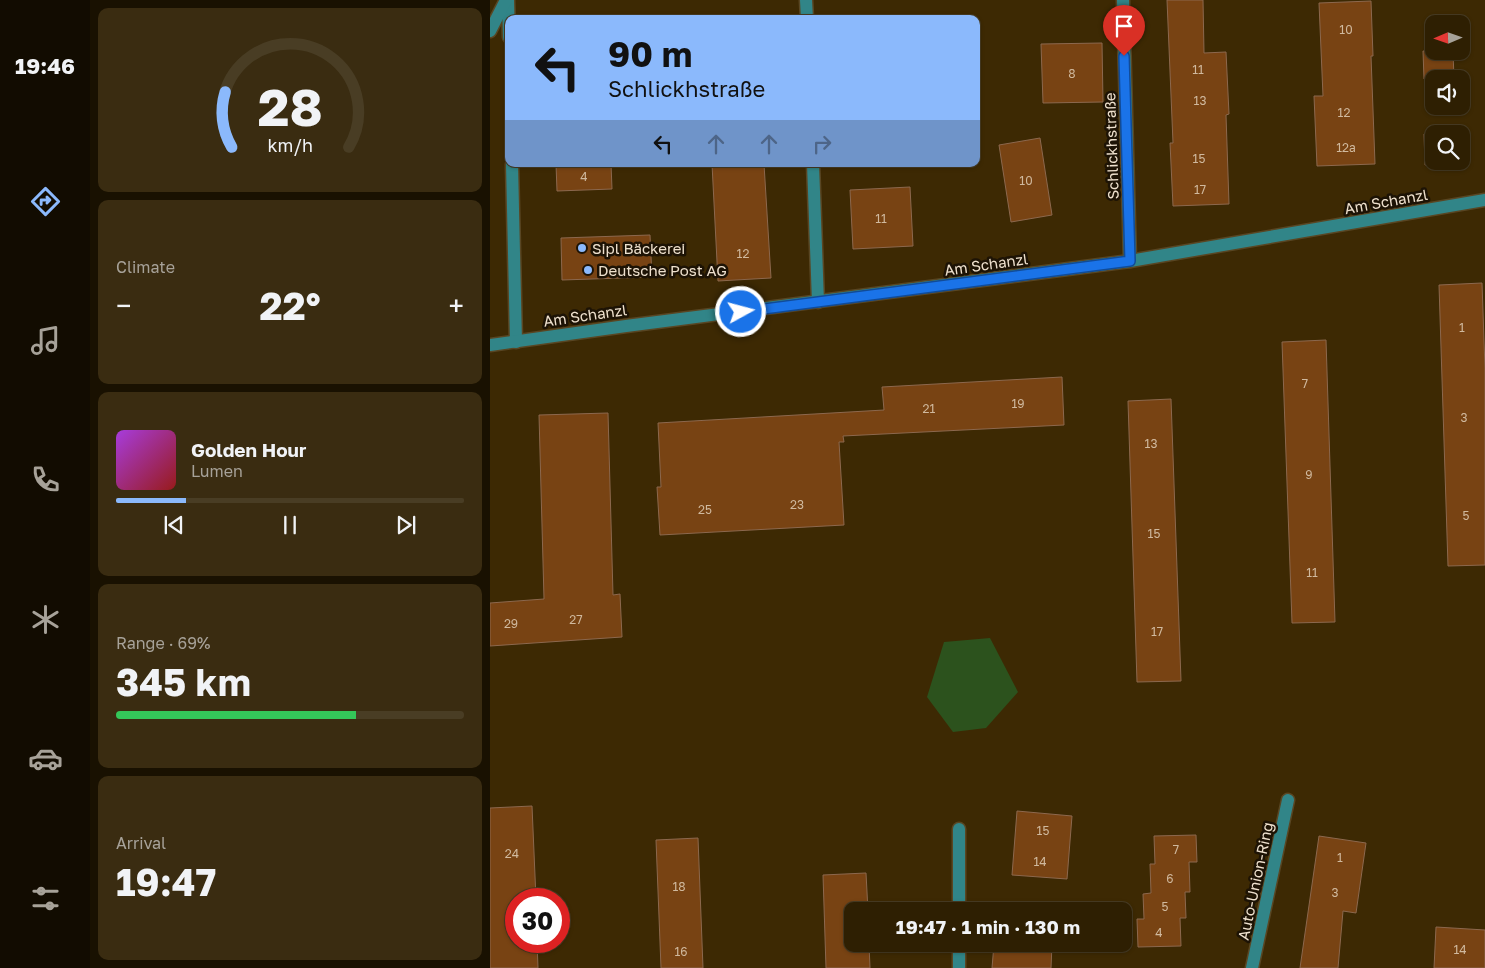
<!DOCTYPE html>
<html lang="en">
<head>
<meta charset="utf-8">
<style>
  :root { --surface:#2e1f02; --page:#3a2c11; --text:#f1f3f6; --muted:#a7a299; --line:#493d24; --accent:#8bb9fc }
  body { margin:0; font-family:"Golos Text",sans-serif; background:var(--page); color:var(--text); height:100vh; display:flex; flex-direction:column; font-size:19px; white-space:nowrap }
  * { box-sizing:border-box; margin:0 }
  p { font-size:16px; color:var(--muted) }
  .icon { flex:none; width:28px; height:28px; fill:none; stroke:currentColor; stroke-width:2; stroke-linecap:round; stroke-linejoin:round }
  .map { position:relative; flex:1; overflow:hidden }
  .drawer { display:flex; flex-direction:column; gap:8px; padding:8px; background:#191101; width:400px }
  .drawer>* { flex:none }
  .top-card { position:absolute; left:15px; top:15px; width:475px; height:152px; border-radius:10px; box-shadow:0 1px 4px #0004,0 0 0 1px var(--line); background:#8bb9fc; color:#111; overflow:hidden }
  .needle { width:32px; rotate:268deg }
  .tools { position:absolute; left:935px; top:15px; display:grid; gap:10px }
  .tools a { display:grid; place-items:center; width:45px; height:45px; border-radius:10px; background:var(--surface); box-shadow:0 1px 4px #0004,0 0 0 1px var(--line); font-size:25px }
  .speed { position:absolute; left:15px; top:888px; display:flex; gap:10px; font-size:25px; font-weight:700; text-align:center }
  .speed>* { display:grid; place-content:center; width:65px; height:65px; border-radius:50%; background:var(--surface); box-shadow:0 1px 4px #0004,0 0 0 1px var(--line); line-height:1 }
  .speed .limit { border:8px solid #d22; background:#fff; color:#111 }
  .pin { position:absolute; display:grid; place-items:center; width:42px; height:42px; color:#fff; margin:-51px -21px; border-radius:50% 50% 50% 0; rotate:-45deg; box-shadow:0 0 5px #0007 }
  .pin .icon { rotate:45deg }
  .me { position:absolute; width:55px; margin:-28px; rotate:83deg; stroke-linejoin:round; filter:drop-shadow(0 0 4px #0008) }
  .turn { display:flex; align-items:center; gap:18px; height:105px; padding:0 20px; font-size:22px }
  .turn .icon { width:65px; height:65px; stroke-width:2.5 }
  .turn b { display:block; font-size:35px; line-height:42px }
  .lanes { display:flex; align-items:center; height:48px; padding:0 20px; background:#0003; justify-content:center; gap:25px; direction:ltr }
  .lanes .off { opacity:.35 }
  .big { font-size:38px; font-weight:700; line-height:1.1 }
  .drawer .tile { flex:1; display:flex; flex-direction:column; justify-content:center; gap:8px; min-width:0; padding:0 18px; border-radius:10px; background:var(--page) }
  .drawer .dial { align-items:center; gap:0 }
  .dial svg { height:130px; overflow:visible; fill:none; stroke:var(--line); stroke-width:7; stroke-linecap:round; text-anchor:middle }
  .dial text { fill:var(--text); stroke:none }
  .song { display:flex; align-items:center; gap:15px }
  .cover { width:60px; height:60px; border-radius:8px; background:linear-gradient(135deg,hsl(280 70% 55%),hsl(0 70% 35%)) }
  .played { height:5px; border-radius:2px; background:linear-gradient(90deg,var(--accent) 20%,var(--line) 20%) }
  .keys { display:flex; justify-content:space-around; direction:ltr }
  .heat { display:flex; justify-content:space-between; align-items:center; font-size:28px; direction:ltr }
  .charge { height:8px; border-radius:4px; background:linear-gradient(90deg,#34c759 69%,var(--line) 0) }
  .trip { position:absolute; left:354px; top:902px; width:288px; height:50px; border-radius:10px; background:var(--surface); box-shadow:0 1px 4px #0004,0 0 0 1px var(--line); font-weight:700; line-height:50px; text-align:center }
  main { display:flex; flex:1; min-height:0 }
  .menu { display:flex; flex-direction:column; width:90px; justify-content:space-around; align-items:center; background:#120c01; color:var(--muted) }
  .menu .icon { width:35px; height:35px }
  .menu .on { color:var(--accent) }
  .menu b { font-size:22px; color:var(--text) }
  .map>svg:first-child { display:block }
</style>
</head>
<body>
<main>
<nav class="menu">
<b>19:46</b>
<svg class="icon on" aria-label="directions" viewBox="0 0 24 24"><path d="M12 3l9 9-9 9-9-9zM9 14v-3h6M13 9l2 2-2 2"/></svg>
<svg class="icon" aria-label="music" viewBox="0 0 24 24"><path d="M9 18V5l10-2v13"/><circle cx="6" cy="18" r="3"/><circle cx="16" cy="16" r="3"/></svg>
<svg class="icon" aria-label="phone" viewBox="0 0 24 24"><path d="M5 4h4l2 5-3 2q2 4 5 5l2-3 5 2v4C11 20 4 13 5 4z"/></svg>
<svg class="icon" aria-label="climate" viewBox="0 0 24 24"><path d="M12 3v18M4 7l16 10M4 17L20 7"/></svg>
<svg class="icon" aria-label="car" viewBox="0 0 24 24"><path d="M5 17H2v-5l4-1 3-4h7l3 4 3 1v5h-3M9 17h6M6 11h13"/><circle cx="7" cy="17" r="2"/><circle cx="17" cy="17" r="2"/></svg>
<svg class="icon" aria-label="filters" viewBox="0 0 24 24"><path d="M4 7h16M4 17h16"/><circle cx="9" cy="7" r="2"/><circle cx="15" cy="17" r="2"/></svg>
</nav>
<section class="drawer">
<div class="tile dial"><svg viewBox="0 0 100 80">
<path d="M14 69A42 42 0 1 1 86 69"/>
<path d="M14 69A42 42 0 0 1 10 35" stroke="#8bb9fc"/>
<text x="50" y="56" font-size="32" font-weight="700">28</text>
<text x="50" y="72" font-size="11">km/h</text>
</svg></div>
<div class="tile"><p>Climate</p>
<div class="heat"><a>−</a><b class="big">22°</b><a>+</a></div>
</div>
<div class="tile">
<div class="song"><i class="cover"></i><div><b>Golden Hour</b><p>Lumen</p></div></div>
<div class="played"></div>
<div class="keys"><svg class="icon" aria-label="previous" viewBox="0 0 24 24"><path d="M18 5L8 12l10 7zM5 5v14"/></svg><svg class="icon" aria-label="pause" viewBox="0 0 24 24"><path d="M8 5v14M16 5v14"/></svg><svg class="icon" aria-label="next" viewBox="0 0 24 24"><path d="M6 5l10 7-10 7zM19 5v14"/></svg></div>
</div>
<div class="tile"><p>Range · 69%</p><b class="big">345 km</b><div class="charge"></div></div>
<div class="tile"><p>Arrival</p><b class="big">19:47</b></div>
</section>
<div class="map">
<svg width="995" height="968" viewBox="0 0 995 968">
  <rect width="100%" height="100%" fill="#3d2903"/>
  <path fill="#2c521d" d="M500 638 528 692 496 728 463 732 437 697 454 642Z"/>
  <g fill="#784313" stroke="#8c684e">
    <path d="M677 0H713L714 53 736 52 739 114 736 115 739 204 683 206 680 143H683Z"/>
    <path d="M881 1 883 56H881L885 164 827 166 824 96H833L829 3Z"/>
    <path d="M612 43 613 102 553 103 551 44Z"/>
    <path d="M933 51H963L964 79H934Z"/>
    <path d="M967 132V134H944V161H968V164L935 165 934 134Z"/>
    <path d="M550 138 562 215 521 222 509 145Z"/>
    <path d="M66 164H121L122 189 67 191Z"/>
    <path d="M222 164H274L281 278 228 281Z"/>
    <path d="M420 187 423 246 363 249 360 190Z"/>
    <path d="M160 235 162 277 72 280 71 238Z"/>
    <path d="M992 283 995 369V565L958 566 949 285Z"/>
    <path d="M836 340 845 622 802 623 792 342Z"/>
    <path d="M572 377 574 425 353 436 354 442H349L354 525 170 535 167 487H171L168 423 394 410 392 387Z"/>
    <path d="M681 399 691 681 647 682 638 401Z"/>
    <path d="M118 413 123 595 130 594 132 637 0 646V603L54 599 49 415Z"/>
    <path d="M42 806 46 899H26V941H47L48 968H0V808Z"/>
    <path d="M527 811 582 816 577 879 522 875Z"/>
    <path d="M706 835 707 862H699L700 892H695L696 918H690L691 946 648 947 647 919H654L653 894 661 893 660 864H665L664 836Z"/>
    <path d="M829 836 876 843 866 913 853 911 848 968H810Z"/>
    <path d="M208 838 213 968H171L166 840Z"/>
    <path d="M376 873 378 911H362V944H379L380 968H336L333 875Z"/>
    <path d="M946 927 995 930V968H944Z"/>
    <path d="M504 944H562L561 968H502Z"/>
  </g>
  <g fill="none" stroke-linecap="round" stroke-linejoin="round">
    <defs>
      <g id="minor">
        <path d="M18 0 19 37"/>
        <path d="M316 0 317 19"/>
        <path d="M633 0 640 261"/>
        <path d="M0 31 16 0"/>
        <path d="M22 164 26 342"/>
        <path d="M323 164 328 302"/>
        <path d="M0 345 136 326 640 261 995 200"/>
        <path d="M469 829V911"/>
        <path d="M469 944V968"/>
        <path d="M762 968 798 800"/>
      </g>
    </defs>
    <use href="#minor" stroke="#594623" stroke-width="15"/>
    <use href="#minor" stroke="#318588" stroke-width="12"/>
  </g>
  <g fill="none" stroke-linecap="round" stroke-linejoin="round">
    <defs>
      <path id="route" d="M251 312 640 261 634 56"/>
    </defs>
    <use href="#route" stroke="#114b97" stroke-width="12"/>
    <use href="#route" stroke="#1a73e8" stroke-width="9"/>
  </g>
  <g fill="#8bb9fc" stroke="#1d1305" stroke-width="2">
    <circle cx="92" cy="248" r="5"/>
    <circle cx="98" cy="270" r="5"/>
  </g>
  <g text-anchor="middle" dominant-baseline="central" stroke-width="5" stroke-linejoin="round" paint-order="stroke">
    <g font-size="12" fill="#d0b99e">
      <text x="856" y="29">10</text>
      <text x="708" y="69">11</text>
      <text x="582" y="73">8</text>
      <text x="710" y="100">13</text>
      <text x="854" y="112">12</text>
      <text x="856" y="147">12a</text>
      <text x="709" y="158">15</text>
      <text x="94" y="176">4</text>
      <text x="536" y="180">10</text>
      <text x="710" y="189">17</text>
      <text x="391" y="218">11</text>
      <text x="253" y="253">12</text>
      <text x="972" y="327">1</text>
      <text x="815" y="383">7</text>
      <text x="528" y="403">19</text>
      <text x="439" y="408">21</text>
      <text x="974" y="417">3</text>
      <text x="661" y="443">13</text>
      <text x="819" y="474">9</text>
      <text x="307" y="504">23</text>
      <text x="215" y="509">25</text>
      <text x="976" y="515">5</text>
      <text x="664" y="533">15</text>
      <text x="822" y="572">11</text>
      <text x="86" y="619">27</text>
      <text x="21" y="623">29</text>
      <text x="667" y="631">17</text>
      <text x="553" y="830">15</text>
      <text x="686" y="849">7</text>
      <text x="22" y="853">24</text>
      <text x="850" y="857">1</text>
      <text x="550" y="861">14</text>
      <text x="680" y="878">6</text>
      <text x="189" y="886">18</text>
      <text x="845" y="892">3</text>
      <text x="675" y="906">5</text>
      <text x="669" y="932">4</text>
      <text x="970" y="949">14</text>
      <text x="191" y="951">16</text>
    </g>
    <g font-size="15" fill="#eee0cd" stroke="#1d1305">
      <text transform="translate(621 146) rotate(-92)">Schlickhstraße</text>
      <text transform="translate(896 201) rotate(-10)">Am Schanzl</text>
      <text transform="translate(496 264) rotate(-8)">Am Schanzl</text>
      <text transform="translate(95 315) rotate(-8)">Am Schanzl</text>
      <text transform="translate(765 881) rotate(-78)">Auto-Union-Ring</text>
    </g>
    <g font-size="15" fill="#eee0cd" stroke="#1d1305" text-anchor="start">
      <text x="102" y="248">Sipl Bäckerei</text>
      <text x="108" y="270">Deutsche Post AG</text>
    </g>
  </g>
</svg>
<div class="tools">
<a><svg class="needle" viewBox="-14 -14 28 28"><path d="M0-13l5 13h-10z" fill="#e53935"/><path d="M0 13l5-13h-10z" fill="#a7a299"/></svg></a>
<a><svg class="icon" aria-label="sound" viewBox="0 0 24 24"><path d="M4 9h4l5-4v14l-5-4H4zM17 9q2 3 0 6"/></svg></a>
<a><svg class="icon" aria-label="search" viewBox="0 0 24 24"><circle cx="10" cy="10" r="6"/><path d="M15 15l6 6"/></svg></a>
</div>
<div class="speed"><div class="limit">30</div></div>
<div class="pin" style="left:634px;top:56px;background:#d93025"><svg class="icon" aria-label="arrive" viewBox="0 0 24 24"><path d="M6 21V4h12l-3 4 3 4H6"/></svg></div>
<svg class="me" style="left:251px;top:312px" viewBox="-20 -20 40 40"><circle r="17" fill="#1a73e8" stroke="#fff" stroke-width="3"/><path d="M0-11L8 9 0 5-8 9z" fill="#fff"/></svg>
<div class="trip">19:47 · 1 min · 130 m</div>
<div class="top-card">
<div class="turn"><svg class="icon" aria-label="left" viewBox="0 0 24 24"><path d="M17 20v-9H6M10 6l-5 5 5 5"/></svg><div><b>90 m</b>Schlickhstraße</div></div>
<div class="lanes"><svg class="icon" aria-label="left" viewBox="0 0 24 24"><path d="M17 20v-9H6M10 6l-5 5 5 5"/></svg><svg class="icon off" aria-label="ahead" viewBox="0 0 24 24"><path d="M12 20V5M6 11l6-6 6 6"/></svg><svg class="icon off" aria-label="ahead" viewBox="0 0 24 24"><path d="M12 20V5M6 11l6-6 6 6"/></svg><svg class="icon off" aria-label="right" viewBox="0 0 24 24"><path d="M7 20v-9h11M14 6l5 5-5 5"/></svg></div>
</div>
</div>
</main>
</body>
</html>
